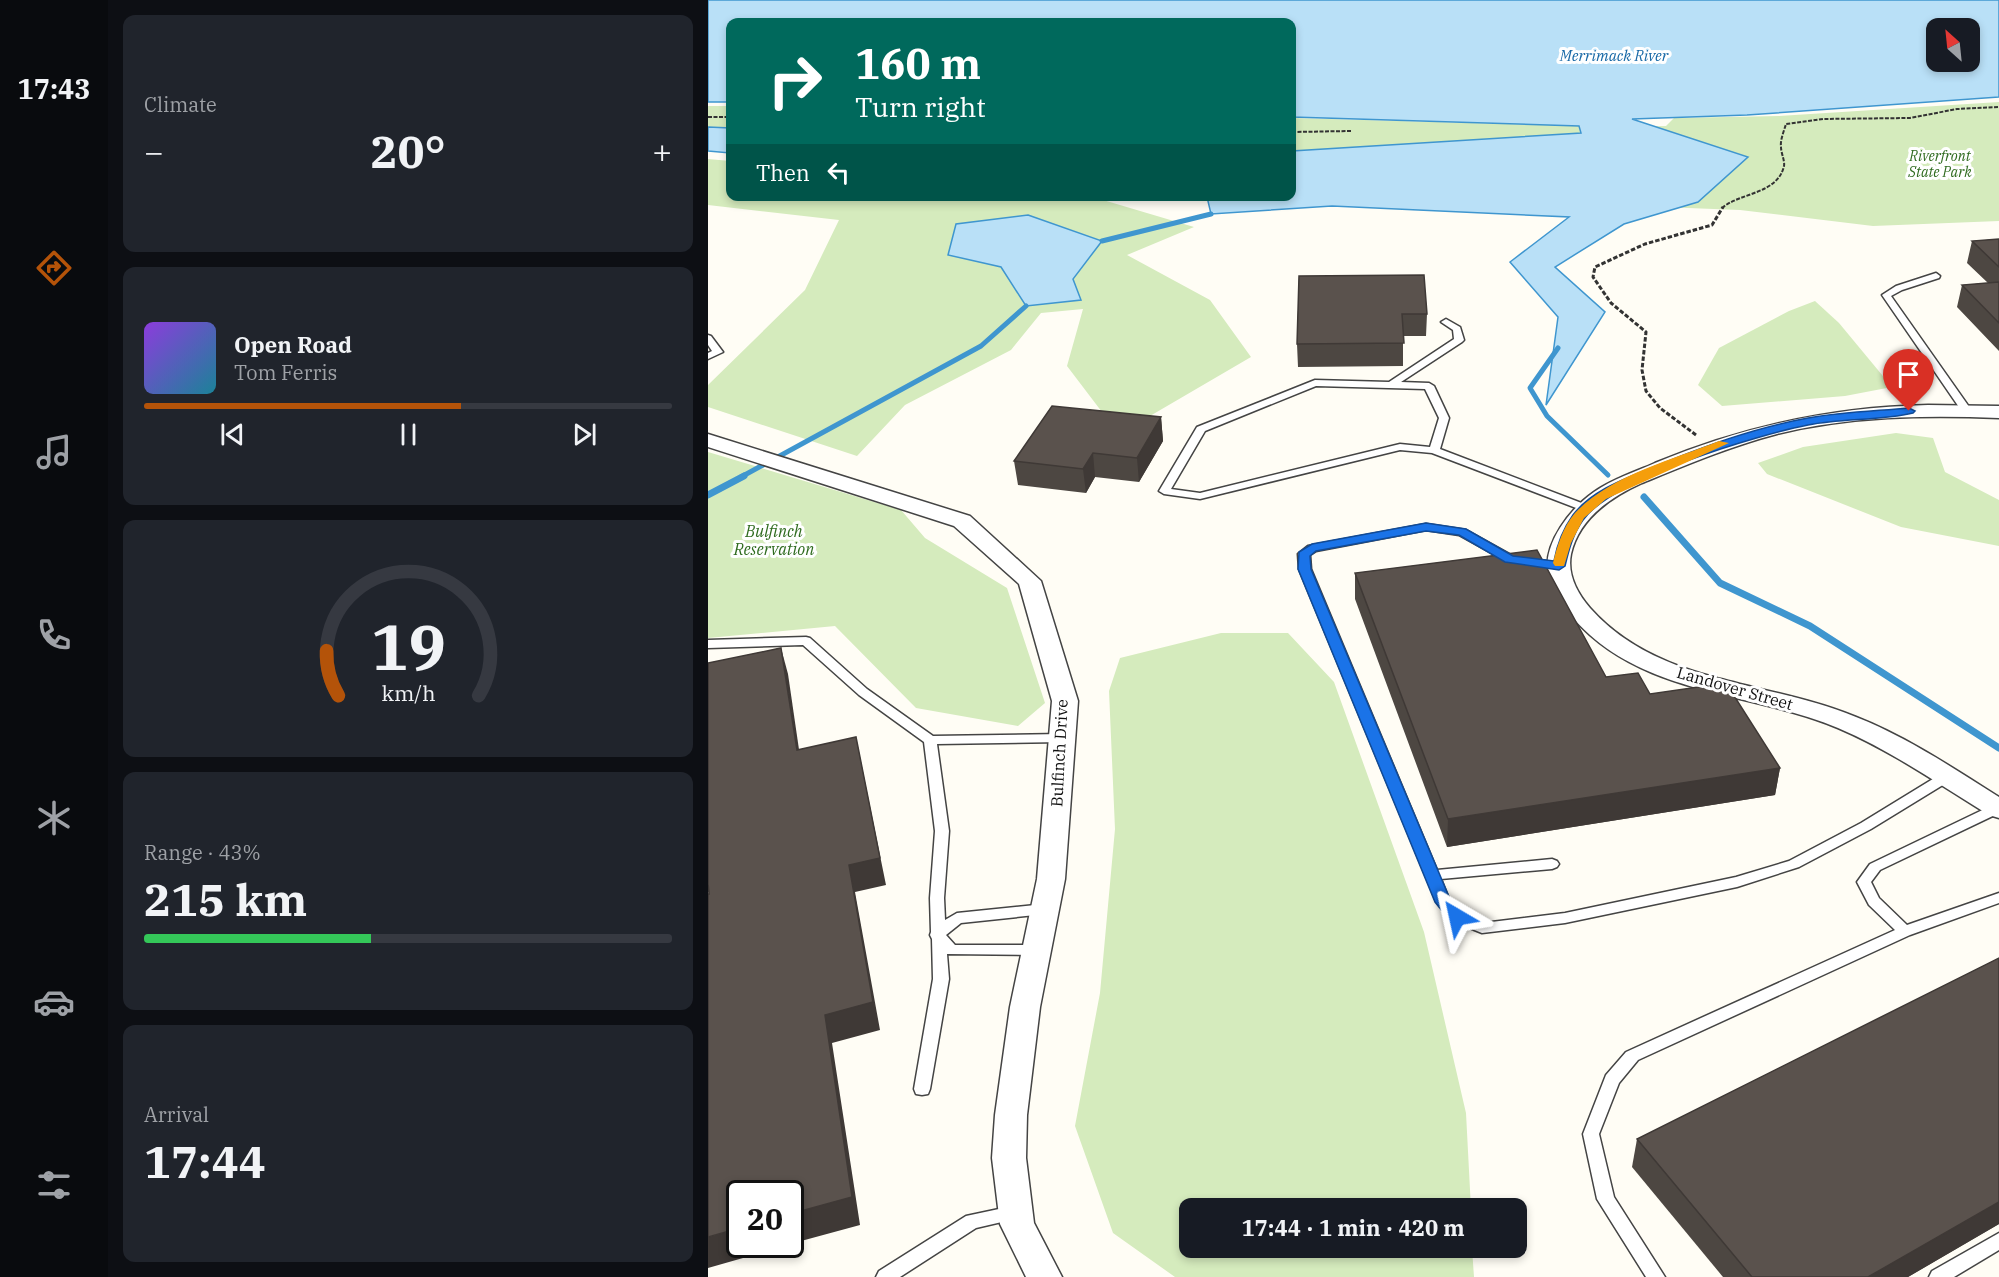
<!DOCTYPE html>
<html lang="en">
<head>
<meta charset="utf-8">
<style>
  :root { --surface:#171b24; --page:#20242c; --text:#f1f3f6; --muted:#9ea1a6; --line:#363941; --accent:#b45309 }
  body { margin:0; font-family:"IBM Plex Serif",serif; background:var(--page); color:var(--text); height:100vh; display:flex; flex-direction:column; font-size:22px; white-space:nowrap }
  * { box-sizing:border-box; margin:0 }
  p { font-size:20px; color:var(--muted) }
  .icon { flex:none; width:33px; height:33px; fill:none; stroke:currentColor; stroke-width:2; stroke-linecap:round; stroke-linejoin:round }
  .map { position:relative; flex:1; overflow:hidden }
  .details { display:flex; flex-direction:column; gap:15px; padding:15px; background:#0d0f14; width:600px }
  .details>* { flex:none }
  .hud { position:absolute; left:18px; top:18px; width:570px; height:183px; border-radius:12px; box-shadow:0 3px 9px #0003; background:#00695c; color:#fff; overflow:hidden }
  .needle { width:39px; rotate:333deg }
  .fabs { position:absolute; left:1218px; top:18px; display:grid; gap:12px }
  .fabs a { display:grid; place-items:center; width:54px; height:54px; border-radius:12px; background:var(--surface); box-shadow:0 3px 9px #0003; font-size:30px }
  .speed { position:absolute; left:18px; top:1180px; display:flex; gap:12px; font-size:30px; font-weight:700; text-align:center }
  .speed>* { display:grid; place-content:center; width:78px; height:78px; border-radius:50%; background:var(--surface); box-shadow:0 3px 9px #0003; line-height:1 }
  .speed .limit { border:3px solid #111; border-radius:9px; background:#fff; color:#111 }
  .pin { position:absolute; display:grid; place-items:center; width:51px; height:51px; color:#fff; margin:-62px -26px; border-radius:50% 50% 50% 0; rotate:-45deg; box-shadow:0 0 6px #0007 }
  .pin .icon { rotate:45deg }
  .me { position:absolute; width:66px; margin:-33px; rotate:324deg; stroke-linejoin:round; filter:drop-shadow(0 0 4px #0008) }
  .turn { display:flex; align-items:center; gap:21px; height:126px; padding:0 30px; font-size:27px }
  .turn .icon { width:78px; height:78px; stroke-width:2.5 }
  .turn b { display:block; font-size:42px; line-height:51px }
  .then { display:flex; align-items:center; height:57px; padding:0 30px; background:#0003; gap:12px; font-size:22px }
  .big { font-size:45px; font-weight:700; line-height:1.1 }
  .details .tile { flex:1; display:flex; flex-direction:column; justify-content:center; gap:9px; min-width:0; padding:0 21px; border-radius:12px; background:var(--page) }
  .details .dial { align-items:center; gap:0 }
  .dial svg { height:156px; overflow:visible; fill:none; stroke:var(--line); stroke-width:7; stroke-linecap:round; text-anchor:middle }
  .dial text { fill:var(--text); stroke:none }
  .song { display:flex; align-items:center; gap:18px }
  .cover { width:72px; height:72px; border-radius:9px; background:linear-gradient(135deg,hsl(270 70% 55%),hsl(190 70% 35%)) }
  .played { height:6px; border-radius:3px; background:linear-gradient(90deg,var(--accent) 60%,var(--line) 60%) }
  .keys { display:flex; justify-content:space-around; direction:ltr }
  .heat { display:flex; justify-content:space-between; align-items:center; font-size:33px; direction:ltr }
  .charge { height:9px; border-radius:4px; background:linear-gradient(90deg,#34c759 43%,var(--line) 0) }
  .trip { position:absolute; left:471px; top:1198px; width:348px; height:60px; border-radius:12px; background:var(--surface); box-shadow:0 3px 9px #0003; font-weight:700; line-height:60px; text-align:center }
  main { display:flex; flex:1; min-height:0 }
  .menu { display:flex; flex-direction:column; width:108px; justify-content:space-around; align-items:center; background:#090b0e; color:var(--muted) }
  .menu .icon { width:42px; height:42px }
  .menu .selected { color:var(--accent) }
  .menu b { font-size:27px; color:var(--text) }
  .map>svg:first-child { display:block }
</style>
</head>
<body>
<main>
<nav class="menu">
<b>17:43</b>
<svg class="icon selected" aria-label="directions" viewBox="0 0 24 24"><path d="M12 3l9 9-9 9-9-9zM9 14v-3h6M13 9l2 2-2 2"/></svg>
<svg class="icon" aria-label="music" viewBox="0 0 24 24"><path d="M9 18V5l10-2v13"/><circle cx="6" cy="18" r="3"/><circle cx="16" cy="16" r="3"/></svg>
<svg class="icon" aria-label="phone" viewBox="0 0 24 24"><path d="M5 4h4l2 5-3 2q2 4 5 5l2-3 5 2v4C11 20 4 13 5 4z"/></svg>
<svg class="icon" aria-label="climate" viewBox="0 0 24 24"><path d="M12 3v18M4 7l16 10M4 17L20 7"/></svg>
<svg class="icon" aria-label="car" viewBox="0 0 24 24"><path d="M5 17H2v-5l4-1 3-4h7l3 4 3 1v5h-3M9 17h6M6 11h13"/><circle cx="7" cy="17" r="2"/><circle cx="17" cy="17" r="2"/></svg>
<svg class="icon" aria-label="filters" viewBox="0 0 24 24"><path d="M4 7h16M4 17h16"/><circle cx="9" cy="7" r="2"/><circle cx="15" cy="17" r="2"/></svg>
</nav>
<section class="details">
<div class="tile"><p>Climate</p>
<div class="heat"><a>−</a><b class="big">20°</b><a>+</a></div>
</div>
<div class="tile">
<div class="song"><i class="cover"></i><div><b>Open Road</b><p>Tom Ferris</p></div></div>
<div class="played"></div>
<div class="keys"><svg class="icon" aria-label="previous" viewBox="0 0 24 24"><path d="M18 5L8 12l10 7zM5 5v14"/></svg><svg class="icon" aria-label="pause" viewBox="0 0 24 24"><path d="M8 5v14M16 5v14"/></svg><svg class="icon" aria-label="next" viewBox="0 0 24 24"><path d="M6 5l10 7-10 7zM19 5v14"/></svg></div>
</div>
<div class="tile dial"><svg viewBox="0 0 100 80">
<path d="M14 69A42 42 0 1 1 86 69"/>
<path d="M14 69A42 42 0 0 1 8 46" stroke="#b45309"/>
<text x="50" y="56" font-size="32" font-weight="700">19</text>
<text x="50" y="72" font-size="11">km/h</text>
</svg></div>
<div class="tile"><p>Range · 43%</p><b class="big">215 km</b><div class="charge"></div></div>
<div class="tile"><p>Arrival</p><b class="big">17:44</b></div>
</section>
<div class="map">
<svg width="1291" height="1277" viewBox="0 0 1291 1277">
  <rect width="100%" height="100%" fill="#fffdf5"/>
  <g fill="#d5ebbd">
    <path d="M1291 102V221L1165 226 1032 210 584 193V118L914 127 958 126 966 118 1071 116Z"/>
    <path d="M0 106H22V150L0 149Z"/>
    <path d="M0 159 22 161V196L385 197 486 227 419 255 502 300 543 357 442 416H397L359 366 375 309 333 313 303 350 197 405 149 456 0 407V385L97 290 131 220 0 205Z"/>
    <path d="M1107 301 1131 323 1184 387 1137 396 1014 406 990 385 1011 348 1081 311Z"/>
    <path d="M1188 433 1225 438 1237 472 1291 500V546L1193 527 1059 474 1050 463 1095 447Z"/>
    <path d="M0 452 193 510 217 538 299 588 337 703 310 726 208 708 127 626 0 638Z"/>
    <path d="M513 633H580L626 682 716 932 758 1113 763 1209H482V1248H764L766 1277H467L405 1233 367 1126 392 993 407 829 401 691 412 658Z"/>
  </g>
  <g fill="#b9e0f7" stroke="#3f96cf" stroke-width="1.5" fill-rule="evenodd">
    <path d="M0 0H1291V97L1039 115 924 119 1040 157 990 202 916 224 847 267 897 312 838 405 850 317 802 262 861 217 624 206 503 214 499 197 584 196V151L873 133 871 126 584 117V22H22V102H0ZM1262 28V62H1228V28Z"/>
    <path d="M0 127 22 128V153L0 151Z"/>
    <path d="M320 215 394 241 365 279 373 300 318 306 293 267 240 255 248 224Z"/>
  </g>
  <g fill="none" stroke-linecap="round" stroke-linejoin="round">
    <g stroke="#3f96cf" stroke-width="5">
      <path d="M394 241 503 214"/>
      <path d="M850 348 822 388 839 416 900 475"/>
      <path d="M33 477 273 346 318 306"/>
    </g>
    <g stroke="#3f96cf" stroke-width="7">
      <path d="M0 495 36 476"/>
      <path d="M936 497 1012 583 1102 626 1291 748"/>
    </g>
    <defs>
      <g id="service">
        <path d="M1228 273 1232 276 1231 278 1194 290 1183 296 1264 411 1259 414 1255 413 1174 295 1188 286Z"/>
        <path d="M738 319 752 327 756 340 754 342 693 382 721 383 726 386 741 418 732 449 884 507 885 509 884 511H876L724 453 692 450 492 499 456 494 451 491 489 427 607 380 681 382 746 339 745 330 733 322ZM608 386 717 389 731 418 722 447 692 444 492 493 463 489 497 431Z"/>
        <path d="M0 335 3 336 15 352 0 359V353L4 351 0 345Z"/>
        <path d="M718 524 758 530 805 556 851 563 857 566 851 569 798 561 751 535 718 530 608 551 602 555 603 569 729 870 844 859 849 861 851 864 849 867 844 869 733 879 741 899 754 913 775 923 857 913 1028 877 1081 861 1153 823 1233 774H1243L1245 777 1243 780 1163 829 1091 867 1029 887 857 923 774 933 744 921 728 901 591 569 590 554 600 546Z"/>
        <path d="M98 637 102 638 159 689 225 736 354 734 360 738 354 742 229 744 241 831 236 898 237 920 249 913 337 904 342 905 344 909 342 913 337 914 253 923 238 935 247 945H329L334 946 336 950 334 954 329 955 239 954 241 979 222 1089 220 1094 214 1095 208 1094 206 1089 225 979 224 939 222 935 223 932 222 898 227 831 216 742 151 695 95 645 0 648V640Z"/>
        <path d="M1289 803 1291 804V813L1172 870 1163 882 1171 898 1199 925 1291 893V903L1202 935 930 1060 911 1083 891 1134 906 1197 957 1277H938L889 1199 875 1134 898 1075 918 1052 1187 930 1161 905 1149 882 1162 864Z"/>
        <path d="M305 1206 311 1208 314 1213 311 1218 268 1228 192 1277H168L171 1271 258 1216Z"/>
        <path d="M1291 1233V1250L1246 1277H1221L1224 1271Z"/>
      </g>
      <g id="minor">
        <path d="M1220 405 1291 406V418C1217 415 1142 416 1069 434 1023 446 978 465 934 483 903 497 871 518 863 554 859 574 869 593 882 608 950 685 1059 680 1148 717 1199 737 1245 768 1291 797V818L1281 815C1232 785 1184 751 1130 728 1042 691 934 696 866 619 854 606 843 590 840 573 835 543 863 508 886 492 904 479 927 472 947 463 1036 426 1124 407 1220 405Z"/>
        <path d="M0 434 262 516 333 581 370 701 357 879 332 1007 319 1115 318 1158 326 1223 354 1277H318L292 1224 284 1158 287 1115 302 1007 329 879 344 701 311 584 246 526 0 447Z"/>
      </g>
    </defs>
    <use href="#service" stroke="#444" stroke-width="3"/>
    <use href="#minor" stroke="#444" stroke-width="3"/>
    <g stroke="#333" stroke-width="2" stroke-dasharray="4 1.5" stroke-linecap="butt">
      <path d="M0 117H22"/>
      <path d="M584 132 643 131"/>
      <path d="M1014 208C1031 193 1070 194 1076 166 1077 161 1073 153 1073 147 1072 140 1076 131 1078 124L1115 119 1202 118 1249 109 1291 107"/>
    </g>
    <path stroke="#333" stroke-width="3" stroke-dasharray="4.5 2" stroke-linecap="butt" d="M988 435 952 408 938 391 934 370 938 332 903 303 885 277 887 267 937 244 1004 225 1015 207"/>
    <use href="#service" fill="#fff" fill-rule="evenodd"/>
    <use href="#minor" fill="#fff" fill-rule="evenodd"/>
  </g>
  <g fill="#4d4742">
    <path d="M1291 239V351L1249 307 1254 285 1280 283 1259 263 1264 241Z"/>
    <path d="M591 276 719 314 718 336H695V366L590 367 589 344Z"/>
    <path d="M453 417 455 441 431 482 387 477 378 493 310 485 306 461Z"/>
    <path d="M647 573 898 677 942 694 1072 768 1067 795 739 847 647 599Z"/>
    <path d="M1291 958V1224L1200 1277H1015L924 1167 929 1139Z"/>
  </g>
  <g fill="#3f3936">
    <path d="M453 417 455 441 431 482 429 458Z"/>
    <path d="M385 453 387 477 378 493 375 469Z"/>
    <path d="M73 648 80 674 95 777 89 750Z"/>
    <path d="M148 737 178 885 147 892 172 1030 124 1043 152 1225 82 1244V1214L117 1015 141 865Z"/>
    <path d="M1072 768 1067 795 739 847 740 819Z"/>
    <path d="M1291 1202V1224L1200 1277H1160Z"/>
    <path d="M32 1228V1245H81L0 1268V1237Z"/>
  </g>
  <g fill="#5a524d" stroke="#3f3936" stroke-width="1.5">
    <path d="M1291 239V267L1264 241Z"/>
    <path d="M716 275 719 314H694L696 343 589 344 591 276Z"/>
    <path d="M1291 282V323L1254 285Z"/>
    <path d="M344 406 453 417 429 458 385 453 375 469 306 461Z"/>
    <path d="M829 550 898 677 930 673 942 694 1018 683 1072 768 740 819 647 573Z"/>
    <path d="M73 648 89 750 148 737 172 858 141 865 165 1002 117 1015 144 1197 82 1214V1194H32V1228L0 1237V894H1L0 883V663Z"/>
    <path d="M1291 958V1202L1160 1277H1044L929 1139Z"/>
  </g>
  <path fill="#1a73e8" stroke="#114b97" stroke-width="1.5" d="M1201 408 1207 411 1205 413C1171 421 1135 418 1100 425 1049 435 905 478 875 520 865 534 861 549 857 566L851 570 797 562 751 535 718 531 608 551 602 556 603 569 742 899 757 917 755 922H743L727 902 590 569 591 552 604 544 718 523 758 529 805 556 846 561C849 545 855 529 865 515 883 491 916 479 943 468 994 447 1045 428 1100 418 1133 412 1168 411 1201 408Z"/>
  <path fill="#f59e0b" d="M1011 441 1021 443 898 499 876 518 863 543 856 566H847L845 563C849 546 855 527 867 513 903 475 964 460 1011 441Z"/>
  <g text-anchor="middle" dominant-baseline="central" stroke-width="6" stroke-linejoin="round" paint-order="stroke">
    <g font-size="14" font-style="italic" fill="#2f6b1f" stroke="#fff">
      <text x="1232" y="156">Riverfront<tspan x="1232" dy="16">State Park</tspan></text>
    </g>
    <g font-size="15" font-style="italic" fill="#1768a6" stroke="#fff">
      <text x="906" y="55">Merrimack River</text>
    </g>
    <g font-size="16" font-style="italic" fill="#2f6b1f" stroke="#fff">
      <text x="66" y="531">Bulfinch<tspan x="66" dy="18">Reservation</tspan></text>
    </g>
    <g font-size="16" fill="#111" stroke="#fff">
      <text transform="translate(1027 688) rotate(16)">Landover Street</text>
      <text transform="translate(351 753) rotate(-87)">Bulfinch Drive</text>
    </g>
  </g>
</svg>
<div class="fabs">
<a><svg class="needle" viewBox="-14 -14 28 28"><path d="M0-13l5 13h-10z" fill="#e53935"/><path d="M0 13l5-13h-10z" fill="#9ea1a6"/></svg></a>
</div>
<div class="speed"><div class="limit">20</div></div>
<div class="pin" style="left:1201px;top:411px;background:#d93025"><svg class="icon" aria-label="arrive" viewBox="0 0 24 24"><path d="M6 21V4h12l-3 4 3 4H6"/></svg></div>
<svg class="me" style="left:749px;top:917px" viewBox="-20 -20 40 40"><path d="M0-17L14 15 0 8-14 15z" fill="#1a73e8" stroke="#fff" stroke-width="4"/></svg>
<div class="trip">17:44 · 1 min · 420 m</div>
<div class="hud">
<div class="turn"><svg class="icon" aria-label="right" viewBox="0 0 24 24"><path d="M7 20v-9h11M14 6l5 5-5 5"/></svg><div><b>160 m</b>Turn right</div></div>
<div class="then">Then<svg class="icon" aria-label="left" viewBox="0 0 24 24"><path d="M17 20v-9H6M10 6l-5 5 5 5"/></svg></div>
</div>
</div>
</main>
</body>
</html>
